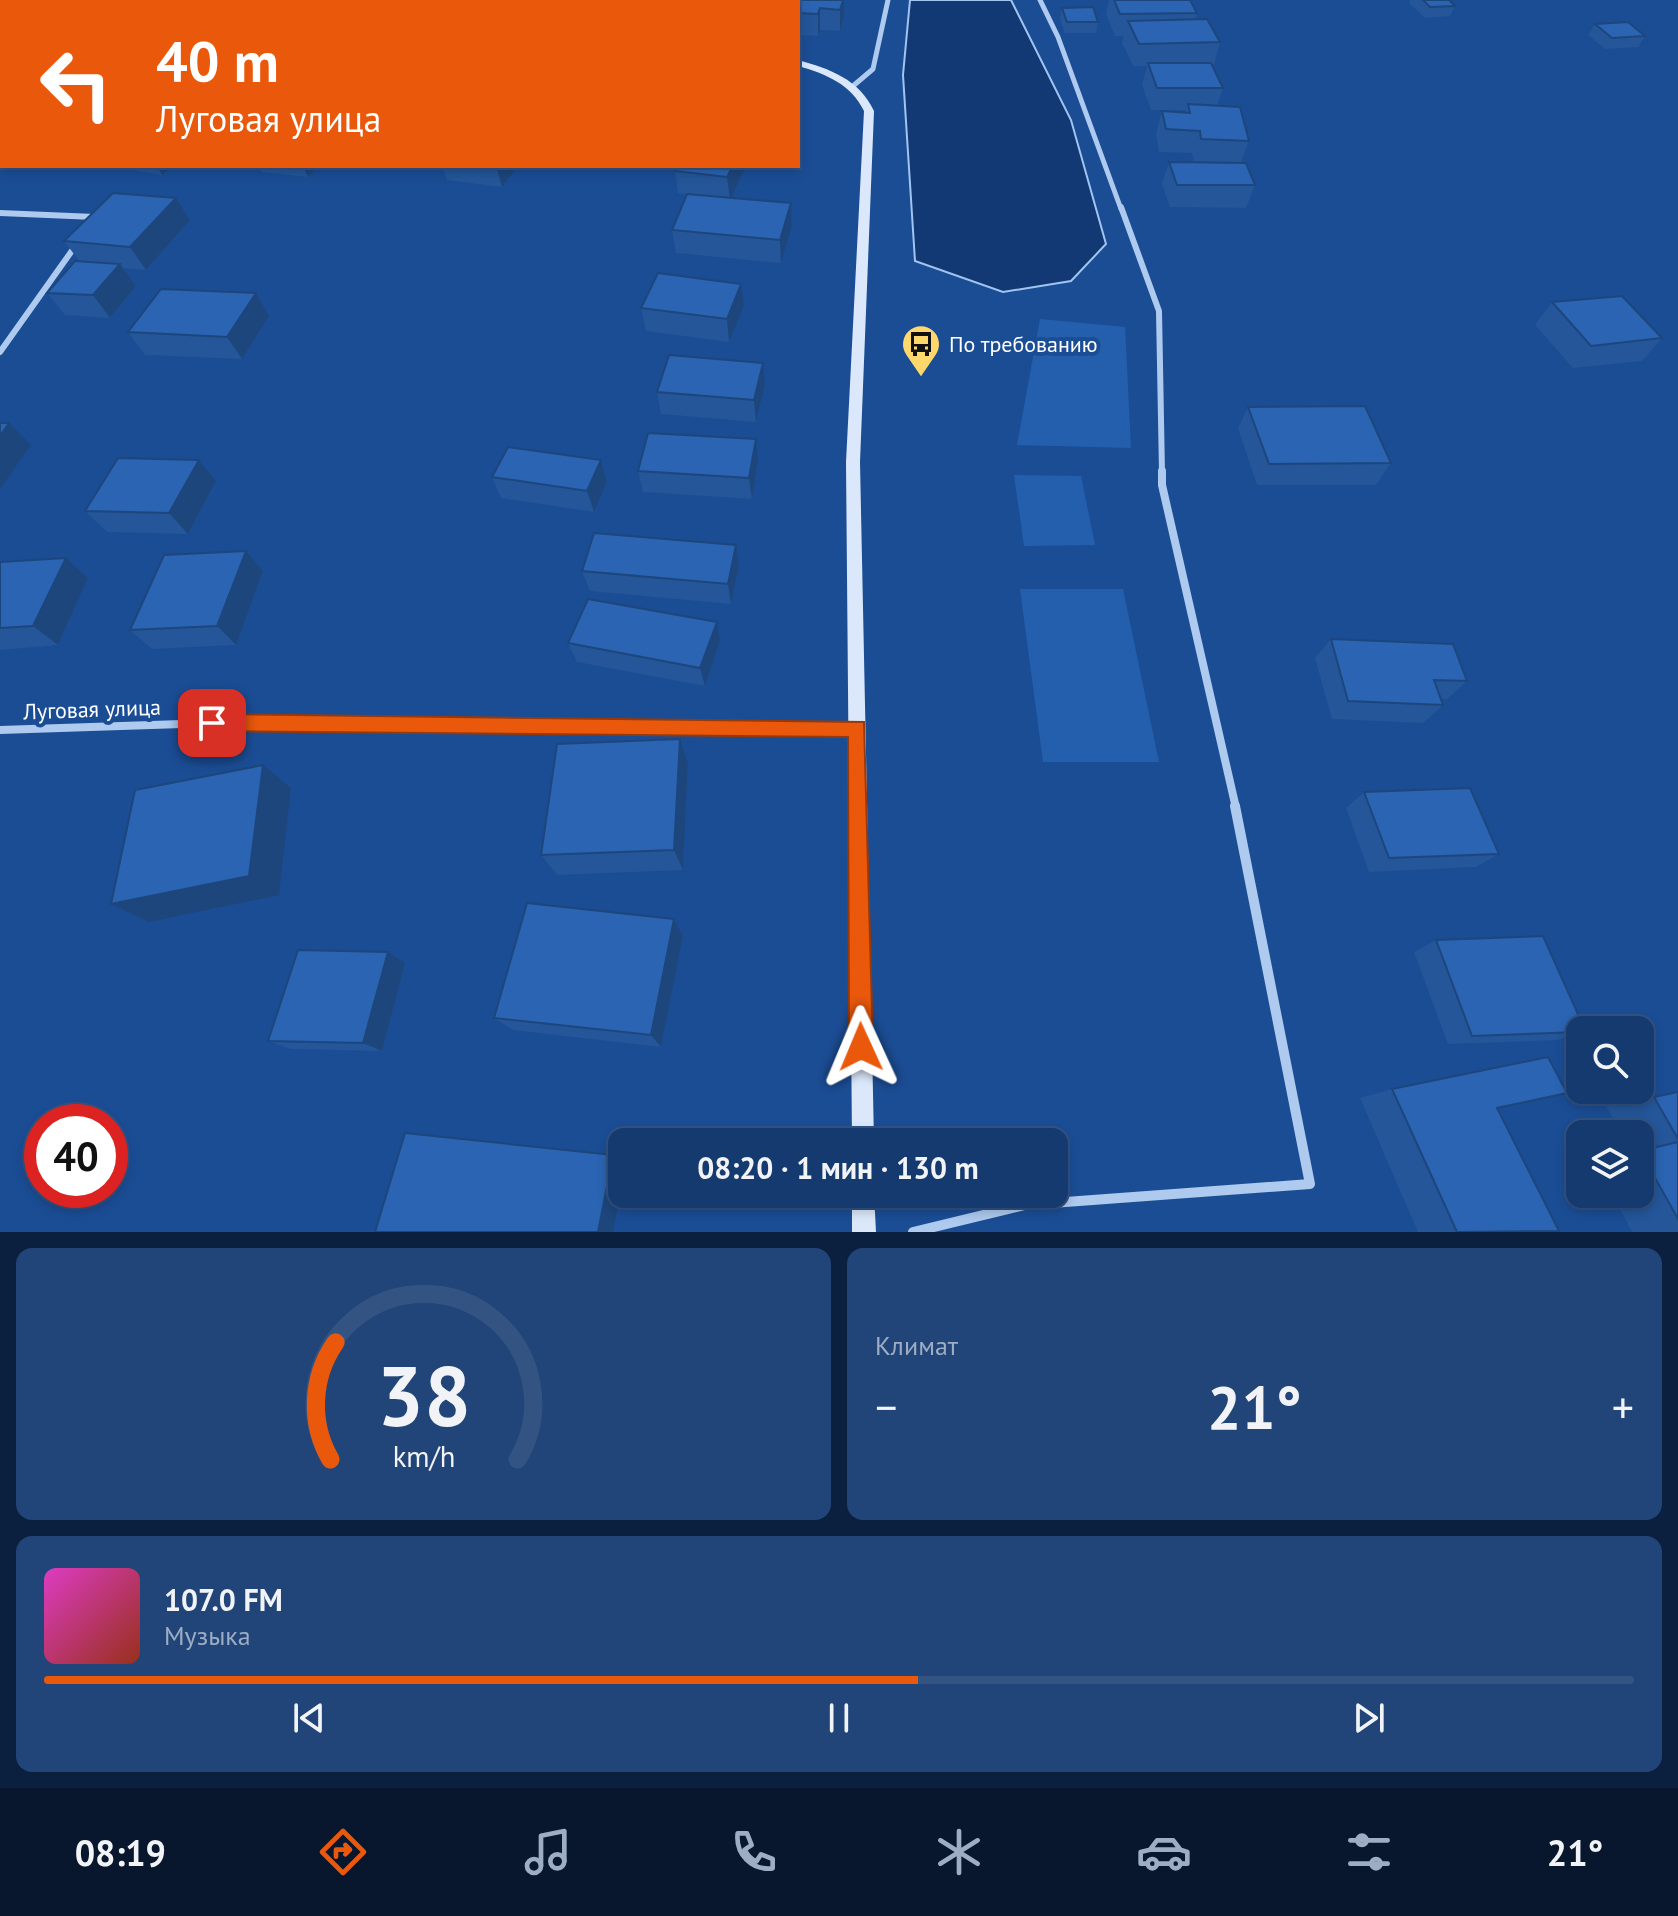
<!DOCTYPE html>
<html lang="ru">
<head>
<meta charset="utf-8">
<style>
  :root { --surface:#143a70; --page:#214578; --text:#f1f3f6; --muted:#9dadc3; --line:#335483; --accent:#ea580c }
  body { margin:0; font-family:"PT Sans",sans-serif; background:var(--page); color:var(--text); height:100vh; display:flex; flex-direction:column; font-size:30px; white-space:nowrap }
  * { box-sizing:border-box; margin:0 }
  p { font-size:26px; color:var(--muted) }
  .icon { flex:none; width:44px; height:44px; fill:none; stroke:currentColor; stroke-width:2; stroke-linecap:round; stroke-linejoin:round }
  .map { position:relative; height:1232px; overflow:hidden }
  .panel { display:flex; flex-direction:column; gap:16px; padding:16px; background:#0b203e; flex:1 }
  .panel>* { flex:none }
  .hud { position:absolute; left:0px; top:0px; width:800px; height:168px; box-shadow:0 4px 12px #0003,0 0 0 2px var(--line); background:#ea580c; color:#fff; overflow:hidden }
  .buttons { position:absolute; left:1566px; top:1016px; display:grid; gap:16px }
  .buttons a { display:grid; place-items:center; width:88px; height:88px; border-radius:16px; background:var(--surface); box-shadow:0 4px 12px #0003,0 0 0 2px var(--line); font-size:40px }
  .speed { position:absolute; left:24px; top:1104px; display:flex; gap:16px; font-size:40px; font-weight:700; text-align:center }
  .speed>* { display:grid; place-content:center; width:104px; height:104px; border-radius:50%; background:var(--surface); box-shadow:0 4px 12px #0003,0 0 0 2px var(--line); line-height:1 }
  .speed .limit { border:12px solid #d22; background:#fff; color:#111 }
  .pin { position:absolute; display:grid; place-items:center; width:68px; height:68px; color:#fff; margin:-34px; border-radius:16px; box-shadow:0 4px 12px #0006 }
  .me { position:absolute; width:88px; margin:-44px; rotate:359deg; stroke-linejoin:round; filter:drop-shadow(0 0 6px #0008) }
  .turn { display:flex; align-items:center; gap:28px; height:168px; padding:0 24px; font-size:36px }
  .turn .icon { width:104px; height:104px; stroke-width:2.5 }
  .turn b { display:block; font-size:56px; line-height:68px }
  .big { font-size:60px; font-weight:800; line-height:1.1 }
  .panel .tile { flex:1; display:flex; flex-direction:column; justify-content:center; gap:12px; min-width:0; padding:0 28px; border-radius:16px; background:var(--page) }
  .panel .dial { align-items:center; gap:0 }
  .dial svg { height:208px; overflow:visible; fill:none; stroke:var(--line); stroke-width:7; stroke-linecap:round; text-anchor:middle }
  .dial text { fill:var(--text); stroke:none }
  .song { display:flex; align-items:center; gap:24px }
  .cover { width:96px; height:96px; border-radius:12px; background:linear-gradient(135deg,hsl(310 70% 55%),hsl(10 70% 35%)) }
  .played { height:8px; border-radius:4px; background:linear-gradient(90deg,var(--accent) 55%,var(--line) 55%) }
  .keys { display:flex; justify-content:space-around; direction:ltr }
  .heat { display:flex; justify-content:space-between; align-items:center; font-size:44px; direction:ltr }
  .panel .tiles { flex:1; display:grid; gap:16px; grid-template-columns:1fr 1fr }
  .tile:last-child { grid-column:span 2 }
  .trip { position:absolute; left:608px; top:1128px; width:460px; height:80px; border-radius:16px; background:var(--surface); box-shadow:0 4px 12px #0003,0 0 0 2px var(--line); font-weight:800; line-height:80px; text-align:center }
  .dock { display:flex; height:128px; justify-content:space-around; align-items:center; background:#08172d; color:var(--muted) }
  .dock .icon { width:56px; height:56px }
  .dock .on { color:var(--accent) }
  .dock b { font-size:36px; color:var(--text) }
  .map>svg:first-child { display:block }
</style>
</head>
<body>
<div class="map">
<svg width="1678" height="1232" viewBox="0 0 1678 1232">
  <rect width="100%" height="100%" fill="#1b4d95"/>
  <g fill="#245fae">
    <path d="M1040 319 1125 327 1131 448 1017 445Z"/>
    <path d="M1014 475 1081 476 1095 545 1024 546Z"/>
    <path d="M1020 589H1123L1159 762H1043Z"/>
  </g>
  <path fill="#123973" stroke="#a1c4f1" stroke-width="2" d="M910 0H1011L1071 120 1106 244 1071 281 1003 292 915 261 903 75Z"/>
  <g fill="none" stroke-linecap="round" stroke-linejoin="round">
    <g stroke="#aecaef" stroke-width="5">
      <path d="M1040 0 1058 37 1121 209"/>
      <path d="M853 86 873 69 888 0"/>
    </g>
    <g stroke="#aecaef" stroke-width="6">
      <path d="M1121 207 1159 311 1162 473"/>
      <path d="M0 213 95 217"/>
      <path d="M0 352 76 245"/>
    </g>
    <g stroke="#aecaef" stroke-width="8">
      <path d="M1162 471V485L1236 808"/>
      <path d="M0 730 212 723 857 728"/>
    </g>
    <path stroke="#aecaef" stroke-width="10" d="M913 1232 1025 1205 1310 1184 1235 806"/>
    <g fill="#dbe8fb" fill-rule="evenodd">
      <path d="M398 0H418L419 2H399Z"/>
      <path d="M798 60C830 69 859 79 874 111L860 462 874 1142H852L846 462 864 111C851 84 826 74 798 66Z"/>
      <path d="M852 1194H874L876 1232H852Z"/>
    </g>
  </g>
  <g fill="#245699">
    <path d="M777 0H844V17L840 31 820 30 818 36 798 35V2Z"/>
    <path d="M1109 0H1190L1197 13 1195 19 1220 42 1214 64H1212L1223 88 1217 105 1249 141 1241 162 1255 185 1246 208 1170 207 1162 184 1169 162H1219L1194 161 1192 153 1159 152 1156 134 1162 111 1185 113 1186 110H1151L1142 85 1147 66H1133L1122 43 1124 36H1115L1106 14Z"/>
    <path d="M1410 0H1449L1455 6 1450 16 1425 18 1409 3Z"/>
    <path d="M1062 8 1098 22 1096 33H1065L1060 19Z"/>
    <path d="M1595 24 1645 36 1638 47 1605 49 1588 35Z"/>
    <path d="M120 166H173L162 175 121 168Z"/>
    <path d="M259 166H318L308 177 262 172Z"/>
    <path d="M442 166H518L502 187 447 180Z"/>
    <path d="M746 166 730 198 791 203 792 226 781 263 676 253 672 230 687 194 678 193 675 171Z"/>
    <path d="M176 198 190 220 146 270 123 268 136 286 110 318 65 315 47 293 80 262 64 241Z"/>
    <path d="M1552 302 1662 338 1642 361 1573 368 1535 325Z"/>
    <path d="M744 306 729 342 646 331 641 308Z"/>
    <path d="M269 316 242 359 145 355 128 332Z"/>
    <path d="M765 385 756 422 661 414 657 392Z"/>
    <path d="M1248 407 1391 463 1376 485H1257L1238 428Z"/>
    <path d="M199 460 216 481 188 534 107 532 85 511Z"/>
    <path d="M601 460 607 482 594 512 501 498 492 477Z"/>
    <path d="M758 461 752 499 643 492 638 471Z"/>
    <path d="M736 545 739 566 731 604 590 591 582 571Z"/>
    <path d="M246 551 263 571 236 645 152 649 130 630Z"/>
    <path d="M0 562 88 578 58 645 0 650Z"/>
    <path d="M1331 639 1467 681 1447 699H1441L1443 705 1423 723 1332 719 1315 658Z"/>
    <path d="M720 641 705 686 577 662 568 643Z"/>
    <path d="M680 739 688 763 683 870 557 875 541 855Z"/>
    <path d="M1364 792 1499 854 1476 867 1369 872 1346 808Z"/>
    <path d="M674 919 683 936 661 1047 513 1030 494 1018Z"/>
    <path d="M1436 940 1580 1030V1033L1557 1040 1448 1044 1414 952Z"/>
    <path d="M405 963 382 1051 291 1049 268 1041Z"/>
    <path d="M1392 1089 1497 1108 1557 1232H1418L1360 1098Z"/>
    <path d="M1678 1092V1232H1632L1612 1194H1640V1134H1622L1606 1106Z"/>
  </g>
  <g fill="#1d467d">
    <path d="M0 0H25L22 2H2V17L0 14Z"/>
    <path d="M843 0H844V17L840 31V10Z"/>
    <path d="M820 8V30L818 36V14Z"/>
    <path d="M157 166H173L162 175Z"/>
    <path d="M303 166H318L308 177Z"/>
    <path d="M496 166H518L502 187Z"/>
    <path d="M733 166H746L730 200 727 177Z"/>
    <path d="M176 198 190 220 146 270 130 247Z"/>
    <path d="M791 203 792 226 781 263 780 240Z"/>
    <path d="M120 264 136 286 110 318 93 295Z"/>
    <path d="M741 284 744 306 729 342 727 319Z"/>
    <path d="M256 293 269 316 242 359 227 337Z"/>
    <path d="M763 363 765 385 756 422 754 400Z"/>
    <path d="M9 423 31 445 0 489V436Z"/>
    <path d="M756 439 758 461 752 499 749 478Z"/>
    <path d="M199 460 216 481 188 534 169 513Z"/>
    <path d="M601 460 607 482 594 512 587 491Z"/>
    <path d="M736 545 739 566 731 604 728 584Z"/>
    <path d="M246 551 263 571 236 645 217 626Z"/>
    <path d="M66 558 88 578 58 645 33 626Z"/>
    <path d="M717 622 720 641 705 686 700 668Z"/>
    <path d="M680 739 688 763 683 870 674 850Z"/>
    <path d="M263 765 291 788 279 895 149 922 111 904Z"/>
    <path d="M674 919 683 936 661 1047 651 1035Z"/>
    <path d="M388 952 405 963 382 1051 363 1043Z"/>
    <path d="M613 1155 622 1159V1185L613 1232H598Z"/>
  </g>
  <g fill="#2a64b2" stroke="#1d467d" stroke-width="2">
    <path d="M363 0H404L411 1 360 2Z"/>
    <path d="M671 0H699L710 2H669Z"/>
    <path d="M777 0H843L840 10 820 8 818 14 798 13V2H776Z"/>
    <path d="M1114 0H1190L1197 13 1120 14Z"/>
    <path d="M1423 0H1449L1455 6 1430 7Z"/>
    <path d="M1093 7 1098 22H1067L1062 8Z"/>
    <path d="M1207 19 1220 42 1139 44 1128 21Z"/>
    <path d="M1628 22 1645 36 1612 38 1595 24Z"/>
    <path d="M1148 63H1211L1223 88H1157Z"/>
    <path d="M1188 104 1240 107 1249 141 1201 139 1200 131 1166 129 1162 111 1190 113Z"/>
    <path d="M1169 162 1246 163 1255 185H1177Z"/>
    <path d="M677 166H733L727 177 675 171Z"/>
    <path d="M113 193 176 198 130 247 64 241Z"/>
    <path d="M687 194 791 203 780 240 672 230Z"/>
    <path d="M75 261 120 264 93 295 47 293Z"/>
    <path d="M658 273 741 284 727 319 641 308Z"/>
    <path d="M161 289 256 293 227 337 128 332Z"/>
    <path d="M1622 296 1662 338 1591 346 1552 302Z"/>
    <path d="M669 355 763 363 754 400 657 392Z"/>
    <path d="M1365 406 1391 463 1269 464 1248 407Z"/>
    <path d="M0 423H9L0 436Z"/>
    <path d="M648 433 756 439 749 478 638 471Z"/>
    <path d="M508 447 601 460 587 491 492 477Z"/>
    <path d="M118 458 199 460 169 513 85 511Z"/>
    <path d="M594 533 736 545 728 584 582 571Z"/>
    <path d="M246 551 217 626 130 630 164 555Z"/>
    <path d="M66 558 33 626 0 628V562Z"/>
    <path d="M588 599 717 622 700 668 568 643Z"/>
    <path d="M1331 639 1453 644 1467 681 1434 680 1443 705 1348 701Z"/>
    <path d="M680 739 674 850 541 855 557 744Z"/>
    <path d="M263 765 249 876 111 904 135 790Z"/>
    <path d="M1470 788 1499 854 1389 858 1364 792Z"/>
    <path d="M527 903 674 919 651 1035 494 1018Z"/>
    <path d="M1543 936 1585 1030H1580V1032L1472 1036 1436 940Z"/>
    <path d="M298 950 388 952 363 1043 268 1041Z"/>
    <path d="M1548 1057 1567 1093 1497 1108 1559 1231 1457 1232 1392 1089Z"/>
    <path d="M1678 1092V1139L1654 1097Z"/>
    <path d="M405 1133 613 1155 598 1232H375Z"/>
    <path d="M1678 1142V1219L1640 1151Z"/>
  </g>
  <path fill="#ea580c" stroke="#983908" stroke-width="2" d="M212 714 864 722 873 1047 870 1055 861 1059 853 1055 849 1047 848 737 212 731 203 723Z"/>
  <defs>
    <symbol id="bus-pin" viewBox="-11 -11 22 30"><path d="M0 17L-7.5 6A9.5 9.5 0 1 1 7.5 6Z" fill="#ffd86c" stroke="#1b4d95"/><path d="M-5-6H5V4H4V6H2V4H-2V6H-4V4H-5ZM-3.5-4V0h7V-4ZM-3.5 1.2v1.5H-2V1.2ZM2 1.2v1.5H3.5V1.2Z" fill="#111"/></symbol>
  </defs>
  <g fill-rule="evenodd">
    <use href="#bus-pin" x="899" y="322" width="44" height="60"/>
  </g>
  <g text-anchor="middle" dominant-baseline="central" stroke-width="8" stroke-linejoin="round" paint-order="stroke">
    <g font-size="22" fill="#fff" stroke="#1b4d95" text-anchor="start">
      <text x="949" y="344">По требованию</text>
    </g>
    <g font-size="22" fill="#fff" stroke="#1b4d95">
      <text transform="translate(92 709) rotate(-2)">Луговая улица</text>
    </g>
  </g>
</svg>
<div class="buttons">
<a><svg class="icon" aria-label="search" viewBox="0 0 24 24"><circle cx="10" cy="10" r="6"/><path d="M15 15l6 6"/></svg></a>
<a><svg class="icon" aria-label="layers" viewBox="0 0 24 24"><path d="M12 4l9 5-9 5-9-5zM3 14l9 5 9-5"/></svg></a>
</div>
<div class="speed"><div class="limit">40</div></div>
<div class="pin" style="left:212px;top:723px;background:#d93025"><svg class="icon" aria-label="arrive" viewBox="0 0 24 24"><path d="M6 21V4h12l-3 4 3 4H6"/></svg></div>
<svg class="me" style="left:861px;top:1047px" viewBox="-20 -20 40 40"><path d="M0-17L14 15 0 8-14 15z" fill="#ea580c" stroke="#fff" stroke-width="4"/></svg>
<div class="trip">08:20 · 1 мин · 130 m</div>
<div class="hud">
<div class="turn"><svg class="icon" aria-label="left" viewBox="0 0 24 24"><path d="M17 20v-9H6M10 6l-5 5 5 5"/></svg><div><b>40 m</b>Луговая улица</div></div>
</div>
</div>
<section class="panel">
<div class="tiles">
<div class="tile dial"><svg viewBox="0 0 100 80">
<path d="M14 69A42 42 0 1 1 86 69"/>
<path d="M14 69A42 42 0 0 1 16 24" stroke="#ea580c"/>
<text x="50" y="56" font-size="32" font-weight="700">38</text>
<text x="50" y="72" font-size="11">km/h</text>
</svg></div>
<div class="tile"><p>Климат</p>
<div class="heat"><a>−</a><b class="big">21°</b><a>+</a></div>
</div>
<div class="tile">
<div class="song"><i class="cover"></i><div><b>107.0 FM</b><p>Музыка</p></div></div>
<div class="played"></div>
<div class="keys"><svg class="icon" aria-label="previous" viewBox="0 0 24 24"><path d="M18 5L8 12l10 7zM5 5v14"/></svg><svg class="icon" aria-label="pause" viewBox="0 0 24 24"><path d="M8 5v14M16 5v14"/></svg><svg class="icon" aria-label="next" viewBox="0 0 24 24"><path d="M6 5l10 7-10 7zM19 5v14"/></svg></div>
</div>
</div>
</section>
<nav class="dock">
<b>08:19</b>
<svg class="icon on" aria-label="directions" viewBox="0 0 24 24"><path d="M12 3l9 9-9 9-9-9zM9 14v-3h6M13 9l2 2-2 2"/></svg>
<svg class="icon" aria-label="music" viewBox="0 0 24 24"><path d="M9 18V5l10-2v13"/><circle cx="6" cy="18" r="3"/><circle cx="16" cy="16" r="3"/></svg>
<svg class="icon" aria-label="phone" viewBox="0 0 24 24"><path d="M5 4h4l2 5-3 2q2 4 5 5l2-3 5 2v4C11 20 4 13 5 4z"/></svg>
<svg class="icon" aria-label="climate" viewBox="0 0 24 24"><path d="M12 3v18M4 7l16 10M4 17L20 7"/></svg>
<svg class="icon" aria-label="car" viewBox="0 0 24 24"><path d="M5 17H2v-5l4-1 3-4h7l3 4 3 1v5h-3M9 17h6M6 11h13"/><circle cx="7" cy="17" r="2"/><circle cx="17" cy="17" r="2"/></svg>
<svg class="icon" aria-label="filters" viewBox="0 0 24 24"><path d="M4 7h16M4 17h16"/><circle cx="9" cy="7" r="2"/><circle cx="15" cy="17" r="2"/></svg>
<b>21°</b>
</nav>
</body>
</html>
